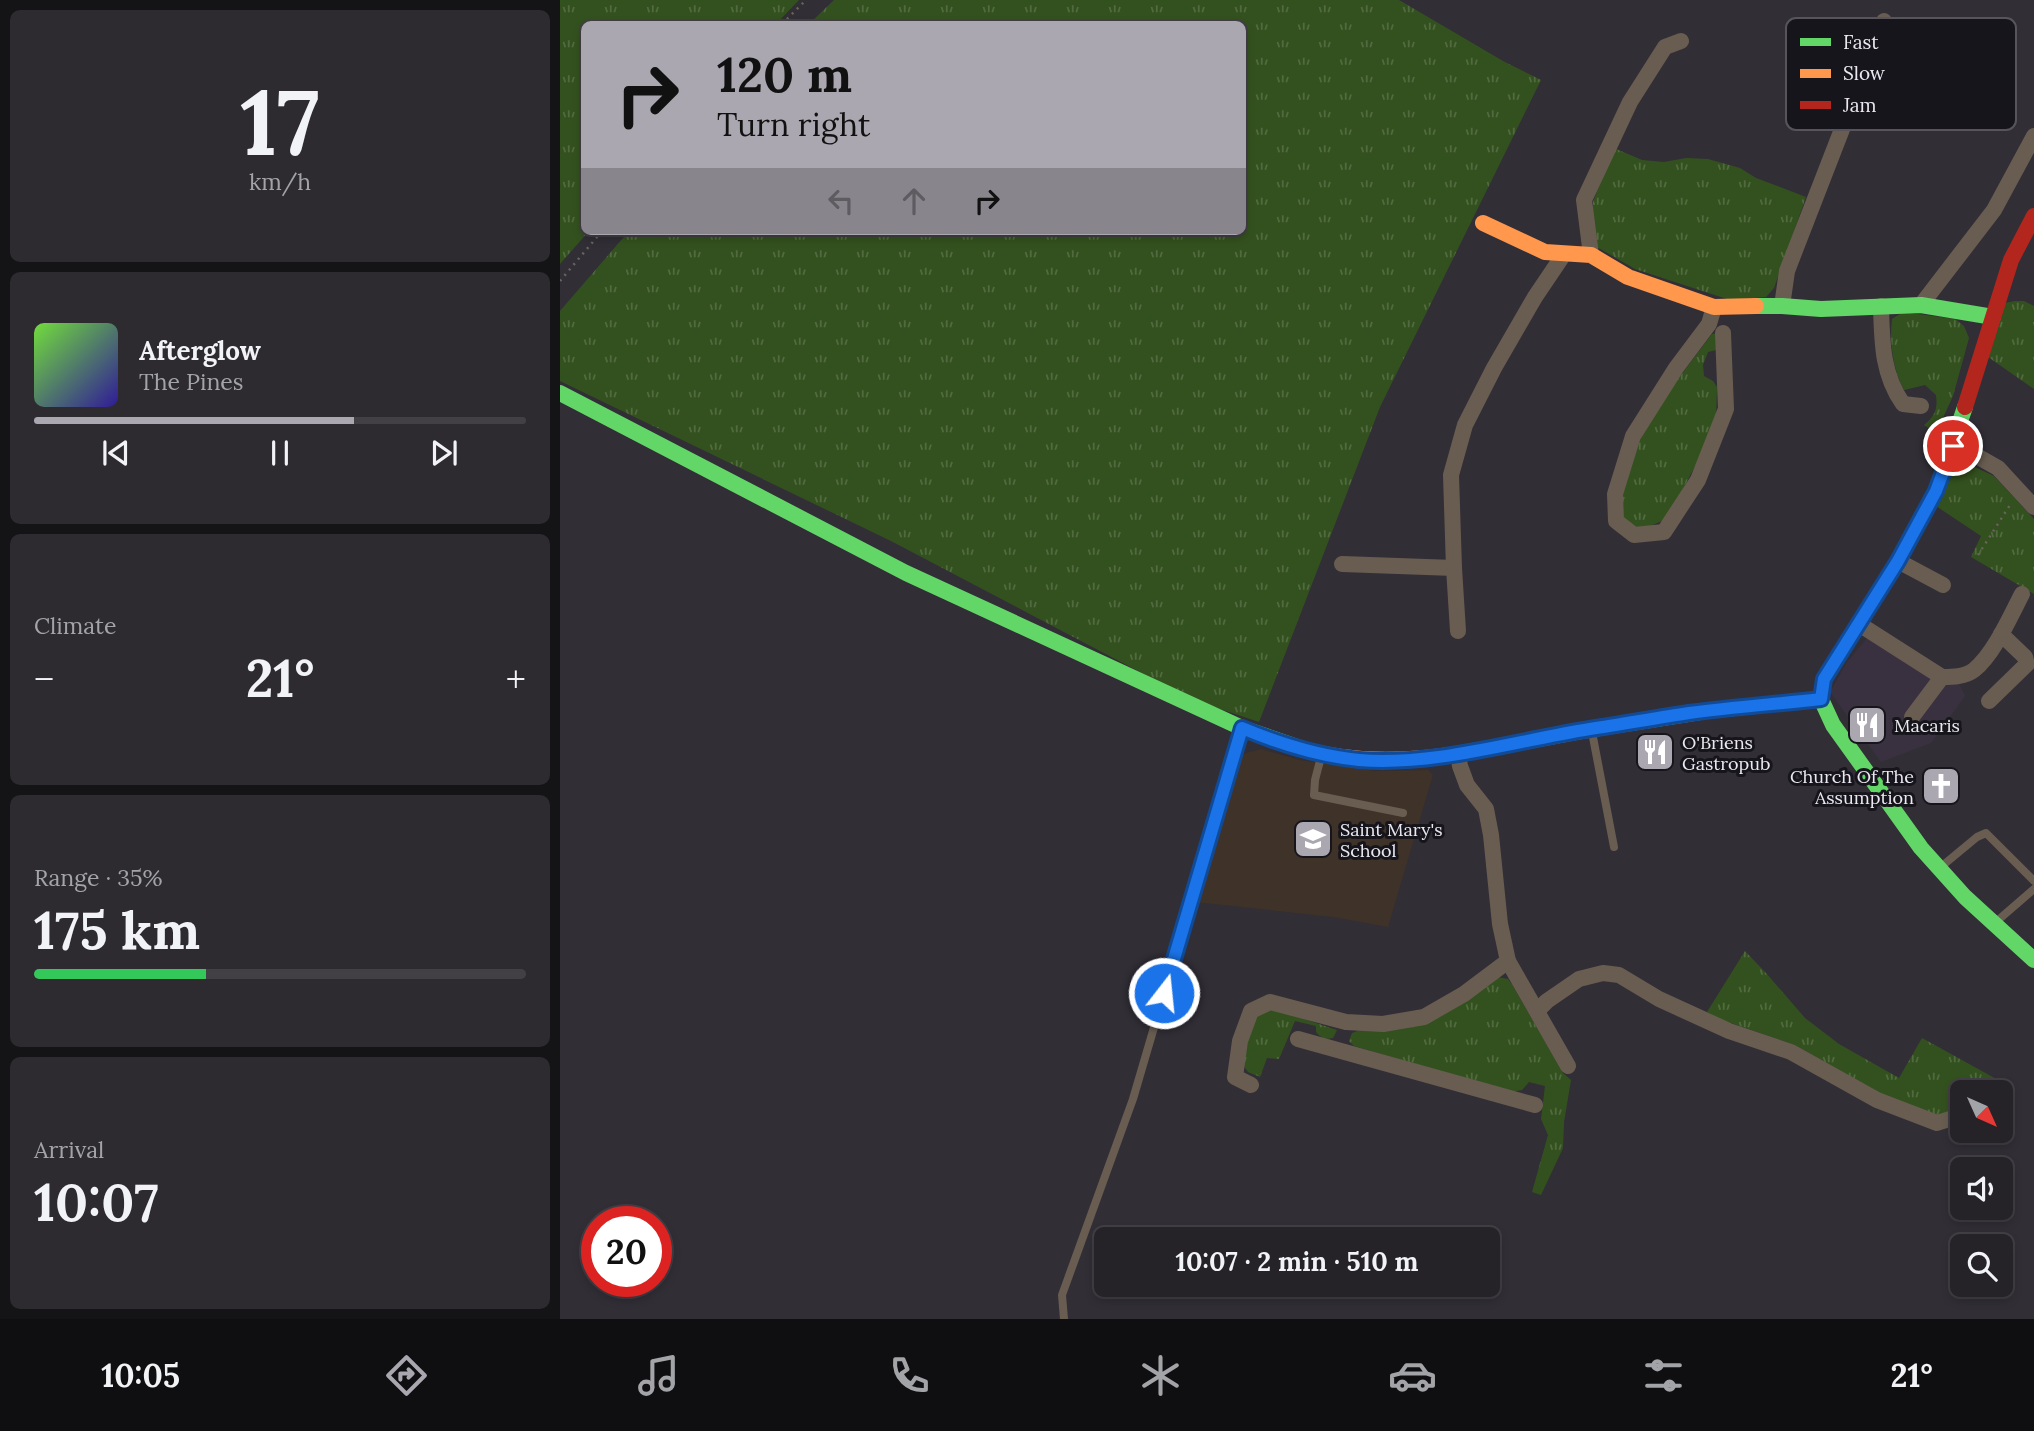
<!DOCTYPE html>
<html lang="en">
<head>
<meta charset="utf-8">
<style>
  :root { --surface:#252228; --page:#2d2a30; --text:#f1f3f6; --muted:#a3a4a8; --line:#423f45; --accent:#aaa7b0 }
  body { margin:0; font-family:Lora,serif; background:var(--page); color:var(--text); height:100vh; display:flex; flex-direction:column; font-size:26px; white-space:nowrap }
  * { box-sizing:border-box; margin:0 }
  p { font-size:23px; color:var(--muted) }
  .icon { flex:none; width:38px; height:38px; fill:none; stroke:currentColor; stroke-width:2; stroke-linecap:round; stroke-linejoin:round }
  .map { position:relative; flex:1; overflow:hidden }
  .sheet { display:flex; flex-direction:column; gap:10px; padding:10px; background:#141316; width:560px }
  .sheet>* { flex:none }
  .guide { position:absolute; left:21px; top:21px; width:665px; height:214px; border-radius:10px; box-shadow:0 4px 10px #0003,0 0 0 2px var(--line); background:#aaa7b0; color:#111; overflow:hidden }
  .needle { width:46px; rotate:135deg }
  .controls { position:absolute; left:1390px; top:1080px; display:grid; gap:14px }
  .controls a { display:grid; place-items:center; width:63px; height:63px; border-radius:10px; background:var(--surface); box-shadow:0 4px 10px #0003,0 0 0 2px var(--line); font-size:35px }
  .speed { position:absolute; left:21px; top:1206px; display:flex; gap:14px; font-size:35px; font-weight:700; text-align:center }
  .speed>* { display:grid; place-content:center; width:91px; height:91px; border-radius:50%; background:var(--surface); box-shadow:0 4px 10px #0003,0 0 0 2px var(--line); line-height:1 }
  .speed .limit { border:10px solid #d22; background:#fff; color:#111 }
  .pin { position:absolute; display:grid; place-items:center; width:60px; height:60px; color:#fff; margin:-30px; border:4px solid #fff; border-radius:50%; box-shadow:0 2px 7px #0007 }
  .me { position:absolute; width:77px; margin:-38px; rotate:16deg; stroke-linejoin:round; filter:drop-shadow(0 0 5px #0008) }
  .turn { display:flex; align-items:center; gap:24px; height:147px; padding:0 21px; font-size:32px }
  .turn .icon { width:91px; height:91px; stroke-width:2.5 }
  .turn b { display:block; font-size:49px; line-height:60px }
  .lanes { display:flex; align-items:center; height:66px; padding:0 21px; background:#0003; justify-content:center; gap:35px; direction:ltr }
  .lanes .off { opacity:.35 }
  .big { font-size:52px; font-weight:800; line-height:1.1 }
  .sheet .widget { flex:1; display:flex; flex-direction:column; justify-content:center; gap:10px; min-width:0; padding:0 24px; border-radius:10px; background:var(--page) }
  .sheet .dial { align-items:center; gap:0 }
  .dial b { font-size:91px; line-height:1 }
  .song { display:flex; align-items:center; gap:21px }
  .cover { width:84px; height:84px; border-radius:10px; background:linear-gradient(135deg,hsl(100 70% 55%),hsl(250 70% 35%)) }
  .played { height:7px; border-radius:4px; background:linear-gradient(90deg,var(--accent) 65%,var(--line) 65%) }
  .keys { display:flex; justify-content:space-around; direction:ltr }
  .heat { display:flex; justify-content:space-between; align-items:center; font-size:38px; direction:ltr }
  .charge { height:10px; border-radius:5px; background:linear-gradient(90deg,#34c759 35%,var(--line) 0) }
  .trip { position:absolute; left:534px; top:1227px; width:406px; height:70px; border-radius:10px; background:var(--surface); box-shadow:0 4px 10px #0003,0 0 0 2px var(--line); font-weight:800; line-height:70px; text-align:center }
  .tab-bar { display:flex; height:112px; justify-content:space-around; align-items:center; background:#0f0e10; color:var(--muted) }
  .tab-bar .icon { width:49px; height:49px }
  .tab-bar .selected { color:var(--accent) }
  .tab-bar b { font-size:32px; color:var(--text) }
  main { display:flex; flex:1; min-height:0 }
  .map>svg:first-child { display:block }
</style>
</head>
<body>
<main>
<section class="sheet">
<div class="widget dial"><b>17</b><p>km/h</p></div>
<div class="widget">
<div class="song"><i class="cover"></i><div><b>Afterglow</b><p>The Pines</p></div></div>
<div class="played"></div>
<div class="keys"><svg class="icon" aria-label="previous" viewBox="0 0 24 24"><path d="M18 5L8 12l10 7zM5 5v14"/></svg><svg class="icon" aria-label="pause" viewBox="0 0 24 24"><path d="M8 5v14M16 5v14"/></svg><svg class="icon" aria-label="next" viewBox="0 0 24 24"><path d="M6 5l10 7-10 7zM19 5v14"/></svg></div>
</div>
<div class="widget"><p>Climate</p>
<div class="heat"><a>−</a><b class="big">21°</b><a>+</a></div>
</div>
<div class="widget"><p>Range · 35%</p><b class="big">175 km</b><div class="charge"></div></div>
<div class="widget"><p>Arrival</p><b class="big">10:07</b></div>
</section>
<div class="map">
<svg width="1474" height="1319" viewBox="0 0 1474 1319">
  <defs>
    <pattern id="grass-tufts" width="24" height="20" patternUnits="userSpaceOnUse" patternTransform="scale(1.75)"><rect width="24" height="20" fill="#33511e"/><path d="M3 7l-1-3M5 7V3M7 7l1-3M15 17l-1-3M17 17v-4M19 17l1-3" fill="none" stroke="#516a3f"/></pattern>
  </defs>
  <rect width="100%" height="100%" fill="#312e36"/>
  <path fill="#3a3140" d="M1314 626 1395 675 1405 696 1371 743 1321 762 1270 692 1287 662 1310 635Z"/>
  <path fill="#3f3228" d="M701 749 739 760 816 771 868 770 873 775 828 927 773 917 635 902 675 761 686 753Z"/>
  <g fill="url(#grass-tufts)">
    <path d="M0 0H239L216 24H24V231H29L0 264Z"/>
    <path d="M274 0H839L943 61 981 80 820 407 699 722 633 700 331 541 0 381V311L69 231H682V24H249Z"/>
    <path d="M1054 148 1082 160 1104 162 1126 158 1148 159 1180 168 1196 178 1246 197 1214 288 1206 297 1170 300 1075 269 1037 247 1031 225 1033 202Z"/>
    <path d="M1455 301H1464L1474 306V389L1428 357 1445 303Z"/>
    <path d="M1343 312 1395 319 1404 326 1409 338 1393 396 1376 433 1364 425C1375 416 1378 409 1376 395L1365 385 1344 390C1333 370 1329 341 1332 319Z"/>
    <path d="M1158 333 1160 349 1148 352 1143 365 1144 376 1153 381 1157 387 1156 421 1150 438 1107 519 1085 528 1070 526 1063 518 1060 501 1079 442 1090 420 1118 379 1152 334Z"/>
    <path d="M1397 459 1434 476 1474 519V594L1411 557 1421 536 1376 506Z"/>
    <path d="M1185 951 1206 973 1245 1018 1279 1044 1339 1078 1362 1038 1449 1086 1442 1099 1440 1092H1429L1425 1090 1402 1092V1100L1389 1113 1374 1116 1321 1094 1235 1045 1162 1020 1147 1012Z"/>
    <path d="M937 977 948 979 953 986 1003 1073 1011 1080 1004 1122 1003 1148 981 1195 972 1192 988 1135 981 1119 985 1086 969 1082 962 1090 951 1092 794 1046 789 1041 792 1033 800 1030 816 1031Z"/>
    <path d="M714 1009 777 1030 773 1038C765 1040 761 1038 756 1032V1026L735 1021 719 1059 707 1058 700 1077 688 1072 683 1065 687 1041 697 1015Z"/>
  </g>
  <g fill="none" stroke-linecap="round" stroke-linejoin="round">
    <g stroke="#6a625c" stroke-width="2.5" stroke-dasharray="2 5" stroke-linecap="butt">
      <path d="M222 24 246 0"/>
      <path d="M0 281 42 231"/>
      <path d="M1418 555 1450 505"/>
    </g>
    <g stroke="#695d51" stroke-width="8">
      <path d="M1032 732 1054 847"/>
      <path d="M761 757 755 780 754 795 843 813"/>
      <path d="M1382 866 1417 837 1426 833 1474 881"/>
      <path d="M1437 921 1474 889"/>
      <path d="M504 1319 502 1295 573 1099 681 731"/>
    </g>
    <g stroke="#695d51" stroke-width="16">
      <path d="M1031 255 1024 200 1070 102 1105 47 1121 41"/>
      <path d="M1361 305 1434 210 1474 136"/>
      <path d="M1222 306 1227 271 1324 21"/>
      <path d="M1321 306C1322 342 1322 374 1343 404L1361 406"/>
      <path d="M1154 307 1149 324 1116 368 1073 436 1055 494 1056 521 1074 535 1104 532 1138 480 1166 409 1163 333"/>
      <path d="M1393 446 1415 455 1438 468 1474 507"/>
      <path d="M1338 561 1383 585"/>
      <path d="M782 564 894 568 891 475 905 425 934 368 975 297 1004 254"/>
      <path d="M894 568 898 631"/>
      <path d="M1299 624 1382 677C1392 677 1405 677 1414 670 1434 654 1450 617 1462 594"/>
      <path d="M1429 701 1467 664 1465 657 1441 634"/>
      <path d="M1352 717 1382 677"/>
      <path d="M898 754 900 766 907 785 926 809 931 835 940 924 948 961 1008 1066"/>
      <path d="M977 1011 987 1001 1019 979 1043 973 1059 975 1099 999 1169 1031 1231 1052 1317 1100 1377 1123 1402 1115"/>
      <path d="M738 1039 975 1105"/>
      <path d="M691 1085 675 1077 680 1041 691 1011 710 1002 786 1022 823 1024 864 1017 904 994 948 961"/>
    </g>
    <g stroke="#63d668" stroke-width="16">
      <path d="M1196 306H1222L1261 309 1361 305 1433 317"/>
      <path d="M0 393 346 573 682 728 746 750"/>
      <path d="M1405 407 1376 491 1338 561 1264 679 1261 699 1273 725 1361 848 1405 897 1474 960"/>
      <path d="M1033 729 1146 711 1261 699"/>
    </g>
    <g stroke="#ff974d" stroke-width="16">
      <path d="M923 223 985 252 1031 255 1068 277 1154 307 1196 306"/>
      <path d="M746 750C843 776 938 744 1033 729"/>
    </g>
    <path stroke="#b3261e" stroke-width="16" d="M1405 407 1451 260 1474 216"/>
  </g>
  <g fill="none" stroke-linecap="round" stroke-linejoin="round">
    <defs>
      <path id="route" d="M604 993 682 728C720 744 758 756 799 760 876 766 954 741 1030 729 1063 724 1096 718 1129 713 1173 707 1217 704 1261 699L1264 679 1338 561 1376 491 1393 446"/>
    </defs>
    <use href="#route" stroke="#114b97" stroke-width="18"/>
    <use href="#route" stroke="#1a73e8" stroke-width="12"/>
  </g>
  <defs>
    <symbol id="restaurant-square" viewBox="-11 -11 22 22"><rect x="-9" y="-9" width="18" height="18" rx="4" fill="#aaa7b0" stroke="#17151c"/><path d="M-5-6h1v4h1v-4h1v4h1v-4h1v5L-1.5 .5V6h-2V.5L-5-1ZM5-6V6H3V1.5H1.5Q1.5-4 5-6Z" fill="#fff"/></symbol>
    <symbol id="church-square" viewBox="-11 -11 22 22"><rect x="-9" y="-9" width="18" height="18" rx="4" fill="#aaa7b0" stroke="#17151c"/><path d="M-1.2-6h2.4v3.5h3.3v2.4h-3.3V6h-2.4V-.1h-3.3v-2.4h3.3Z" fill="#fff"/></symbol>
    <symbol id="school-square" viewBox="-11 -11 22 22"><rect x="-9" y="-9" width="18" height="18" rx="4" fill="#aaa7b0" stroke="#17151c"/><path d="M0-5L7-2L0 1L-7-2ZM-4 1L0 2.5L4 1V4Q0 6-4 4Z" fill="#fff"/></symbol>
  </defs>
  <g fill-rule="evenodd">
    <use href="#restaurant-square" x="1285" y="703" width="44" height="44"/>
    <use href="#restaurant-square" x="1073" y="730" width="44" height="44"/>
    <use href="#church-square" x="1359" y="764" width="44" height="44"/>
    <use href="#school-square" x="731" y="817" width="44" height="44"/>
  </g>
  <g text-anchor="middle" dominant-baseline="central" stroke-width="6" stroke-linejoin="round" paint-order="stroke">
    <g font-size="18" fill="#ebe8f2" stroke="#17151c" text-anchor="start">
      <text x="1334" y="725">Macaris</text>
      <text x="1122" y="742">O'Briens<tspan x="1122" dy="21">Gastropub</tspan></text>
      <text x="1354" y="776" text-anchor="end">Church Of The<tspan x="1354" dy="21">Assumption</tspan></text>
      <text x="780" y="829">Saint Mary's<tspan x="780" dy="21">School</tspan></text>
    </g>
  </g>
  <rect x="1226" y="18" width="230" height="112" rx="10" fill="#17151c" stroke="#57545c" stroke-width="2"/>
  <rect x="1240" y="38" width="31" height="8" fill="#63d668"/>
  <rect x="1240" y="69" width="31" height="9" fill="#ff974d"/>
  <rect x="1240" y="101" width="31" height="8" fill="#b3261e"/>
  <g font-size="19" fill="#ebe8f2">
    <text x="1283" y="49">Fast</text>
    <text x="1283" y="80">Slow</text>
    <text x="1283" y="112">Jam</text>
  </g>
</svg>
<div class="controls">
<a><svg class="needle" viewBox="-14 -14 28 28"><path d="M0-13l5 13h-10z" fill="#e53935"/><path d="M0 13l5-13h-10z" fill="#a3a4a8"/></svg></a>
<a><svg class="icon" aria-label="sound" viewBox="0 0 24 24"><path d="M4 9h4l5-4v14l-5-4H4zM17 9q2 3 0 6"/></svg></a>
<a><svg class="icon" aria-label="search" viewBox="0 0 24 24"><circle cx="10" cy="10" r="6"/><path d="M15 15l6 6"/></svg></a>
</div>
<div class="speed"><div class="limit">20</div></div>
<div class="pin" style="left:1393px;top:446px;background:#d93025"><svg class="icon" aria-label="arrive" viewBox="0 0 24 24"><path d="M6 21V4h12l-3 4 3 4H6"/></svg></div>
<svg class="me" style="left:604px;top:993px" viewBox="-20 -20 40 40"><circle r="17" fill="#1a73e8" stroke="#fff" stroke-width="3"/><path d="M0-11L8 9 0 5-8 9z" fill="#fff"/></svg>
<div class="trip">10:07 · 2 min · 510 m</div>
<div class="guide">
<div class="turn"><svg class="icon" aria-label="right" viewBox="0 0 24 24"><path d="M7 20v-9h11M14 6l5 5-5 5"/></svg><div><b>120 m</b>Turn right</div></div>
<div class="lanes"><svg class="icon off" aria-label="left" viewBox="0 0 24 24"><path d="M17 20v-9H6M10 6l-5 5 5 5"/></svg><svg class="icon off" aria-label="ahead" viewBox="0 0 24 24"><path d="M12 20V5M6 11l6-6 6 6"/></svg><svg class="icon" aria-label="right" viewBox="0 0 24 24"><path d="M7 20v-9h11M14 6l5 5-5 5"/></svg></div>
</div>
</div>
</main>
<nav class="tab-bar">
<b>10:05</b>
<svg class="icon selected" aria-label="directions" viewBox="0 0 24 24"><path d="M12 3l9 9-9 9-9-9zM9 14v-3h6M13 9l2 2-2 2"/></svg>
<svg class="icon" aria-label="music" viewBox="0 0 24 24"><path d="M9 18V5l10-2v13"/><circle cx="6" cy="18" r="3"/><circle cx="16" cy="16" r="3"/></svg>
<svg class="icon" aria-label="phone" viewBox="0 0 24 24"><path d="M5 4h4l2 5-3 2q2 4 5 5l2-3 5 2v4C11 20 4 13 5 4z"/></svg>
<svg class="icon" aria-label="climate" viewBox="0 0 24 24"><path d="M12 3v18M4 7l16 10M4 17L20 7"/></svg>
<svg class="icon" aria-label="car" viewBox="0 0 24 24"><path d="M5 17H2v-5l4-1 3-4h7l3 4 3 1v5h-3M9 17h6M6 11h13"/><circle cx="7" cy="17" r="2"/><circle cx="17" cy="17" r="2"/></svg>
<svg class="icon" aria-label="filters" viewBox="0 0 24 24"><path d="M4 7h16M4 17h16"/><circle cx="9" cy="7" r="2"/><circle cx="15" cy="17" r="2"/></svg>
<b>21°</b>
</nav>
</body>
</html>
